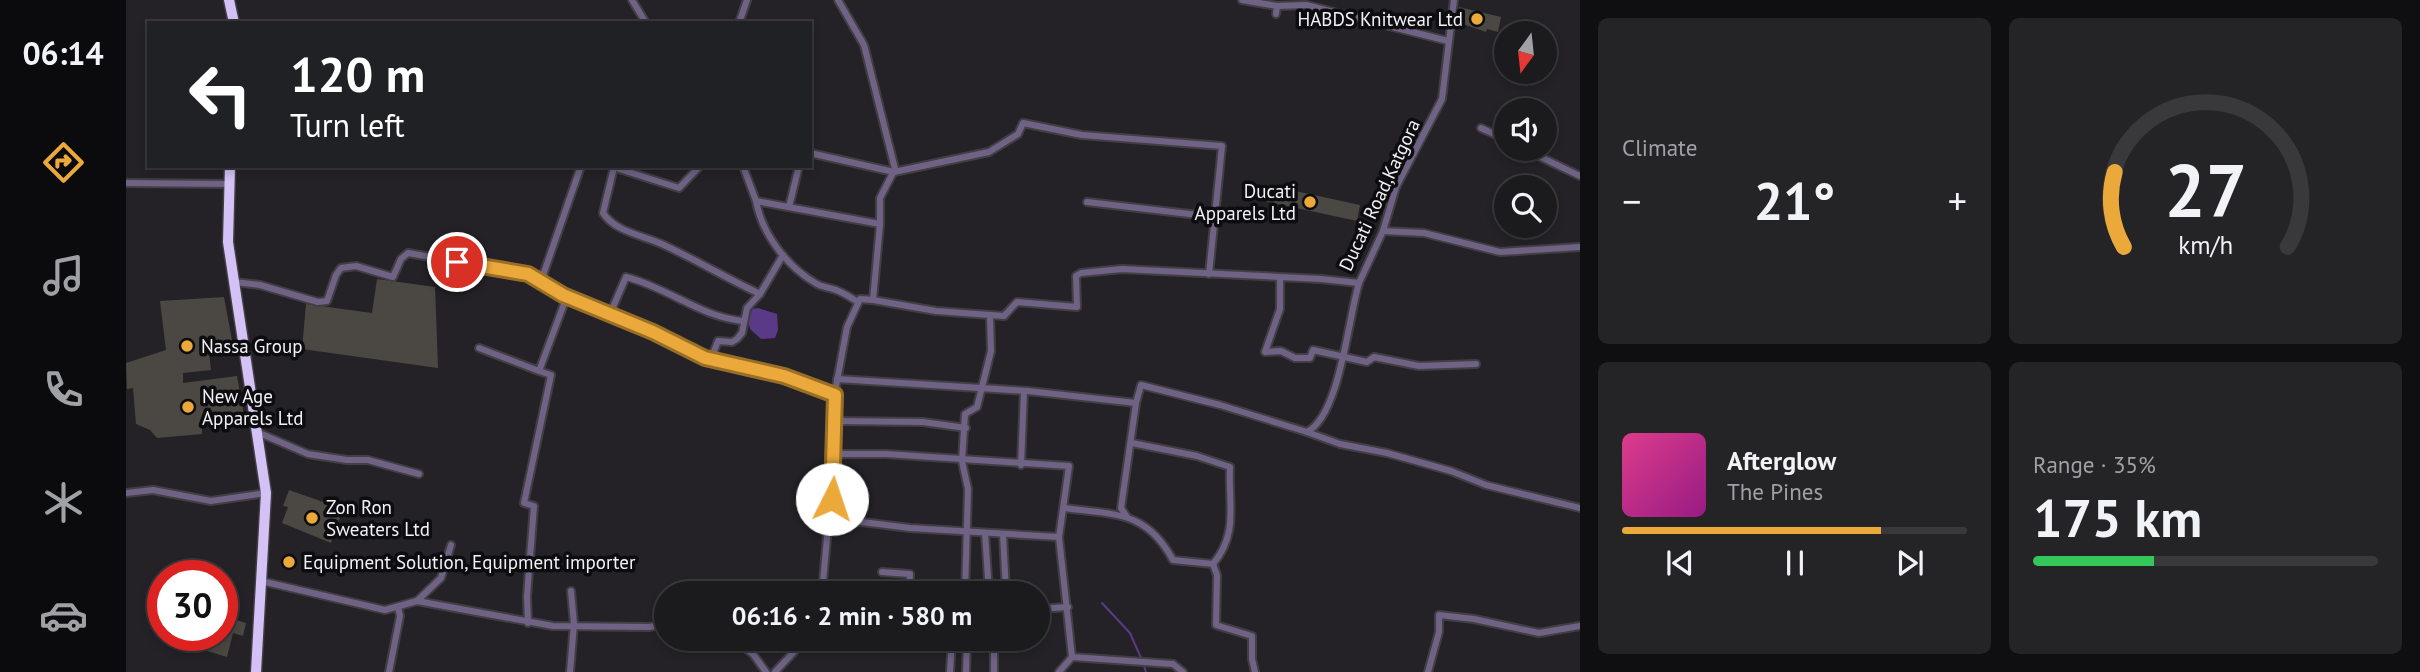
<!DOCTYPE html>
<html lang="en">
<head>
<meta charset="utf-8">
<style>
  :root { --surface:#1b1a1d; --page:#242326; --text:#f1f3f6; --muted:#a0a1a4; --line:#39383b; --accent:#eca93b }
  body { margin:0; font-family:"PT Sans",sans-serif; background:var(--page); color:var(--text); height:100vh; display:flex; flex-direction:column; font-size:26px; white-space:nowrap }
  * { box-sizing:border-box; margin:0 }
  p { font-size:23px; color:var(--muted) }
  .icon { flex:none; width:38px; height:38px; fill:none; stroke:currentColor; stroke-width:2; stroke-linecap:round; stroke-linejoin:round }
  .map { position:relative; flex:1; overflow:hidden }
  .panel { display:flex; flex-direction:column; gap:18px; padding:18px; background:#0f0e10; width:840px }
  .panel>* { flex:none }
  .guide { position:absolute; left:21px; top:21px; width:665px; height:147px; border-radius:0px; box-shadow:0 4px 10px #0003,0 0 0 2px var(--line); background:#202124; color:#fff; overflow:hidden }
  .needle { width:46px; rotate:195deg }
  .controls { position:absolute; left:1368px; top:21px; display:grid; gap:14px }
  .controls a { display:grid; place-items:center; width:63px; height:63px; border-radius:50%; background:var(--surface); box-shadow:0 4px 10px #0003,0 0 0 2px var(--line); font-size:35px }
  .speed { position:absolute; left:21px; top:560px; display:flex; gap:14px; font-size:35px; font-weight:700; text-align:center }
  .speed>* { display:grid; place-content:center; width:91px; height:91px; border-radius:50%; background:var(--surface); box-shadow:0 4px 10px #0003,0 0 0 2px var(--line); line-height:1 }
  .speed .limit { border:10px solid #d22; background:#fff; color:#111 }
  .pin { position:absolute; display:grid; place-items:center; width:60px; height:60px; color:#fff; margin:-30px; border:4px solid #fff; border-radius:50%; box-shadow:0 2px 7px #0007 }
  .me { position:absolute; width:77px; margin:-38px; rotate:4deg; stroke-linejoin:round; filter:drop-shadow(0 0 5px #0008) }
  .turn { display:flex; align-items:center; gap:24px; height:147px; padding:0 28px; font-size:32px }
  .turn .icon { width:91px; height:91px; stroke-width:2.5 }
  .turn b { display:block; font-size:49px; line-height:60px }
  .big { font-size:52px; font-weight:600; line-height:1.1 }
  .panel .card { flex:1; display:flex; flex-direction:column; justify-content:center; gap:10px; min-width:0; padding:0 24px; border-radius:10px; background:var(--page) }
  .panel .dial { align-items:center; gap:0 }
  .dial svg { height:182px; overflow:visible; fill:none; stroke:var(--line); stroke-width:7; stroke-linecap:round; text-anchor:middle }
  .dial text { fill:var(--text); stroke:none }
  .song { display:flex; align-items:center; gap:21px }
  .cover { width:84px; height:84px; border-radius:10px; background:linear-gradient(135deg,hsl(330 70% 55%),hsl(310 70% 35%)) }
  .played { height:7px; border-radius:4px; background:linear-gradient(90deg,var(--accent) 75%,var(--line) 75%) }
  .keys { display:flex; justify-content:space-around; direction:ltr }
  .heat { display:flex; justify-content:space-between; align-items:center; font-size:38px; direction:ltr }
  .charge { height:10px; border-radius:5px; background:linear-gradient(90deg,#34c759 35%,var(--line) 0) }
  .panel .tiles { flex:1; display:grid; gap:18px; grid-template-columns:repeat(2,1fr) }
  .trip { position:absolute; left:528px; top:581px; width:396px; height:70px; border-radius:35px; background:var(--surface); box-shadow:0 4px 10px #0003,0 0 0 2px var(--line); font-weight:600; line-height:70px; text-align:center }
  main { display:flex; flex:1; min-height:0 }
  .tabs { display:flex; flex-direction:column; width:126px; justify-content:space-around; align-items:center; background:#0b0a0c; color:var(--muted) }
  .tabs .icon { width:49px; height:49px }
  .tabs .current { color:var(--accent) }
  .tabs b { font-size:32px; color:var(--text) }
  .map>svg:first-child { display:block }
</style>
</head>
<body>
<main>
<nav class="tabs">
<b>06:14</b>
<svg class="icon current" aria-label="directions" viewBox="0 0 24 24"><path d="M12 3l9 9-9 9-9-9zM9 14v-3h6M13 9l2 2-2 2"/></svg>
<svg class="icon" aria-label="music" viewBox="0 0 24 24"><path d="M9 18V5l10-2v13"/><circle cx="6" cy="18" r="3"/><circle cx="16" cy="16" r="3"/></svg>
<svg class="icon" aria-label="phone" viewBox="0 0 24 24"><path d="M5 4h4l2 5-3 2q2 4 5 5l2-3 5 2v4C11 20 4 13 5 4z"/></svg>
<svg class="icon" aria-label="climate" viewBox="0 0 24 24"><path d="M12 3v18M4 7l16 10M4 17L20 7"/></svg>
<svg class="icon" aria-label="car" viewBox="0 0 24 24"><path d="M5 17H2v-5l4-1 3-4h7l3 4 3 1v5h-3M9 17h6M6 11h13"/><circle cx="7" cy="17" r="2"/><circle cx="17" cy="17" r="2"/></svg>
</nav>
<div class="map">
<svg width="1454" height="672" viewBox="0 0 1454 672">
  <rect width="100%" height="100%" fill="#242227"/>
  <path fill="#5a3a87" d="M632 308 651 314 652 330 649 338 635 339 624 329 622 319 626 309Z"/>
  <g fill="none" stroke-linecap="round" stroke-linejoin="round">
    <g stroke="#5a3a87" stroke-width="2">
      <path d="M976 603 1004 633 1015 658"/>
      <path d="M1017 663 1020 672"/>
    </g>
  </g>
  <g fill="#4b4843">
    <path d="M1333 7 1375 17 1372 32 1361 29 1360 32 1331 22Z"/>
    <path d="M1137 184 1234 205 1231 221 1134 200Z"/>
    <path d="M251 279 309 287 312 368 176 349 180 304 246 313Z"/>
    <path d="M98 297 106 340 82 343 85 370 57 373V383L111 376 119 421 76 422V434L31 438 24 430 10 424 7 388 1 389 0 363 40 350 34 301Z"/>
    <path d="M163 490 217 509 205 543 156 523 162 507 157 506Z"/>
    <path d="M96 616 120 623 117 636 107 633 101 657 78 650 81 635H96Z"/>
  </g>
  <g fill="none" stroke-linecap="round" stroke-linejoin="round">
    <defs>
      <g id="minor">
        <path d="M506 0 520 23"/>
        <path d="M712 0 738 45 769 169 754 198V224"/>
        <path d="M1116 0 1151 6 1150 14"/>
        <path d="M1151 6 1180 5 1322 41"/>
        <path d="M613 23 621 0"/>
        <path d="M1355 128 1381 140"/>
        <path d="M1398 149 1454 176"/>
        <path d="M684 153 768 172 863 152 892 134 897 123 956 135 1096 146 1083 274"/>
        <path d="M617 166 630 201 754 224 747 300 810 311 878 316 891 302 951 307 950 276 955 273 996 269 1195 279 1233 283 1257 231 1270 187 1316 99 1328 0"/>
        <path d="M487 167 553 188 574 166"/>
        <path d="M488 167 477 213C490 233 521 236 540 246 572 261 602 279 634 294L657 255"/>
        <path d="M0 183 103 184"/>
        <path d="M630 201C636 234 661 267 691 284 696 287 701 287 707 289 715 291 724 297 732 302"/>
        <path d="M961 202 1089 217"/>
        <path d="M663 207 673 166"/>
        <path d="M1257 231 1298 233 1374 252 1454 247"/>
        <path d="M1154 278V309L1139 352 1155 351 1169 358H1184L1187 350 1241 362 1248 357 1293 366 1350 364"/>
        <path d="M415 281 455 166"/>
        <path d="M108 282 134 285 192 302 201 301 210 275 215 268 230 266 267 277 275 259 282 253 402 274 437 295 527 332 579 357 658 376 709 395"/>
        <path d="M484 314 500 277C541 287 576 318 618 321"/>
        <path d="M353 348 413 371 441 296"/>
        <path d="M585 359 592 341 606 342 611 339 616 333 621 308 634 294"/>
        <path d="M711 379 902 391 1010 403 1015 385 1094 405 1181 432C1214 415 1222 319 1233 283"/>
        <path d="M707 421 797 422 840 428"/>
        <path d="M131 432 182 454 221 460H242L293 474"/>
        <path d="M1181 432 1214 444 1261 453 1325 471 1360 485 1454 508"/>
        <path d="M1006 443 1071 456 1104 467C1102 504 1113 533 1087 564"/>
        <path d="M708 454H760L943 466 933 537 946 657"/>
        <path d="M895 465 898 391"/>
        <path d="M0 493 27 490 85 501 140 493"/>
        <path d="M938 508C989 515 1020 510 1047 560L1087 564 1091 575 1090 625 1126 636V659L1129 672"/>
        <path d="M1001 517 995 508 1010 403"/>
        <path d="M704 518 784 528 933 537"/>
        <path d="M859 533 863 593"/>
        <path d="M877 534 880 593"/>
        <path d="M756 572 784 574 783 593"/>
        <path d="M135 581 259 610 291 601 427 626 524 627 541 623"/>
        <path d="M696 593 708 460 707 403 721 327 734 299 747 300"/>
        <path d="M839 593 842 489 836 461 839 414 851 407 865 351 864 315"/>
        <path d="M291 601 315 578 325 545"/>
        <path d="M912 609 942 607"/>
        <path d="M402 623 401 596 408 506 398 503 425 375 413 371"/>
        <path d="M607 639 627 654 640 672"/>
        <path d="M263 672 274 616 272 607"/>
        <path d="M444 672 448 624 445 591"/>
        <path d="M649 672 680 639"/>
        <path d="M824 672 826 639"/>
        <path d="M840 672 841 639"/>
        <path d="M868 672V639"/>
        <path d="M933 672 946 657 1047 664 1057 672"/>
        <path d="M1302 672 1313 632V615L1348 619 1413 633 1454 626"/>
      </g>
      <g id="highway">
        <path d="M103 0 108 23"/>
        <path d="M104 166 102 242 140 493 130 672"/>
      </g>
    </defs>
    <use href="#minor" stroke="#413f44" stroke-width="10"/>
    <use href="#highway" stroke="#413f44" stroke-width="13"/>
    <use href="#minor" stroke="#6f6285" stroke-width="6"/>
    <use href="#highway" stroke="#d4c1f6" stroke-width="10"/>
  </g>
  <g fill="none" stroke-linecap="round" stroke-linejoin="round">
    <defs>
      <path id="route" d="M331 262 402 274 437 295 527 332 579 358 658 376 709 395 706 499"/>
    </defs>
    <use href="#route" stroke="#996e26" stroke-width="18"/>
    <use href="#route" stroke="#eca93b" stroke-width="12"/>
  </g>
  <g fill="#eca93b" stroke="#0d0c0e" stroke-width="2.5">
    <circle cx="1351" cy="19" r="7"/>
    <circle cx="1184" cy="202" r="7"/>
    <circle cx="61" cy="346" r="7"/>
    <circle cx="62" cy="407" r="7"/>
    <circle cx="186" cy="518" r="7"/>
    <circle cx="163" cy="562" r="7"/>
  </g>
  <g text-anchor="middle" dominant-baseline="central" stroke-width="7" stroke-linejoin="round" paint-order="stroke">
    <g font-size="19" fill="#f2f1f5" stroke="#0d0c0e" text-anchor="start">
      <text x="1337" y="19" text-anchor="end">HABDS Knitwear Ltd</text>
      <text x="1170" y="191" text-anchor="end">Ducati<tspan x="1170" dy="22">Apparels Ltd</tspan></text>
      <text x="75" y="346">Nassa Group</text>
      <text x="76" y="396">New Age<tspan x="76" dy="22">Apparels Ltd</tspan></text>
      <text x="200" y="507">Zon Ron<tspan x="200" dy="22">Sweaters Ltd</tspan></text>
      <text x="177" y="562">Equipment Solution, Equipment importer</text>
    </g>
    <g font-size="19" fill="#f2f1f5" stroke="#0d0c0e">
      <text transform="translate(1253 195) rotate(-65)">Ducati Road,Katgora</text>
    </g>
  </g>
</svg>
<div class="controls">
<a><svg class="needle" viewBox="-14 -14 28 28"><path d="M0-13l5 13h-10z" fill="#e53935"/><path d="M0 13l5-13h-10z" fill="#a0a1a4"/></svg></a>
<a><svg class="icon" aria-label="sound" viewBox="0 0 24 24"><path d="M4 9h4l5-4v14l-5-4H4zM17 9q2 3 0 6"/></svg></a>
<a><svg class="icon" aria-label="search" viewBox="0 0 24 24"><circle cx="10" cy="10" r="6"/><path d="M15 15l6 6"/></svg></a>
</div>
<div class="speed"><div class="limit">30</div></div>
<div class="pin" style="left:331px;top:262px;background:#d93025"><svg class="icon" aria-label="arrive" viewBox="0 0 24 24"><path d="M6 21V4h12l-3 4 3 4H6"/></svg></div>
<svg class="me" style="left:706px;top:499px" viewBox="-20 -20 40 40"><circle r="19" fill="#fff"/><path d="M0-13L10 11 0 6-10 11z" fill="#eca93b"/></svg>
<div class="trip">06:16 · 2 min · 580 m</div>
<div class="guide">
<div class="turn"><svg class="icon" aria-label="left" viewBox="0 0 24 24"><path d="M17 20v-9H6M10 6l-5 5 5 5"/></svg><div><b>120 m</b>Turn left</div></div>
</div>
</div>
<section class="panel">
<div class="tiles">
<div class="card"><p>Climate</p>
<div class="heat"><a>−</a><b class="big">21°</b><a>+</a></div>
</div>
<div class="card dial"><svg viewBox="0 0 100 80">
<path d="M14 69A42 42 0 1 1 86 69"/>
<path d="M14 69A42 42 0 0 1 10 36" stroke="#eca93b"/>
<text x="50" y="56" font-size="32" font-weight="700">27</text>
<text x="50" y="72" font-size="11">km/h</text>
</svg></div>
<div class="card">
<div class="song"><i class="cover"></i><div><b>Afterglow</b><p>The Pines</p></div></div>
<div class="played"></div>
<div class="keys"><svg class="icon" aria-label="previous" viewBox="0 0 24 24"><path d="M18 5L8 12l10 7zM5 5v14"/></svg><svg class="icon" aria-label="pause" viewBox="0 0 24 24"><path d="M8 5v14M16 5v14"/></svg><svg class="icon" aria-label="next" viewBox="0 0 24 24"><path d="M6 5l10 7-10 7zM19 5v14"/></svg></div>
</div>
<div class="card"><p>Range · 35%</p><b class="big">175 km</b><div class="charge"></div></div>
</div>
</section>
</main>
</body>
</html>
